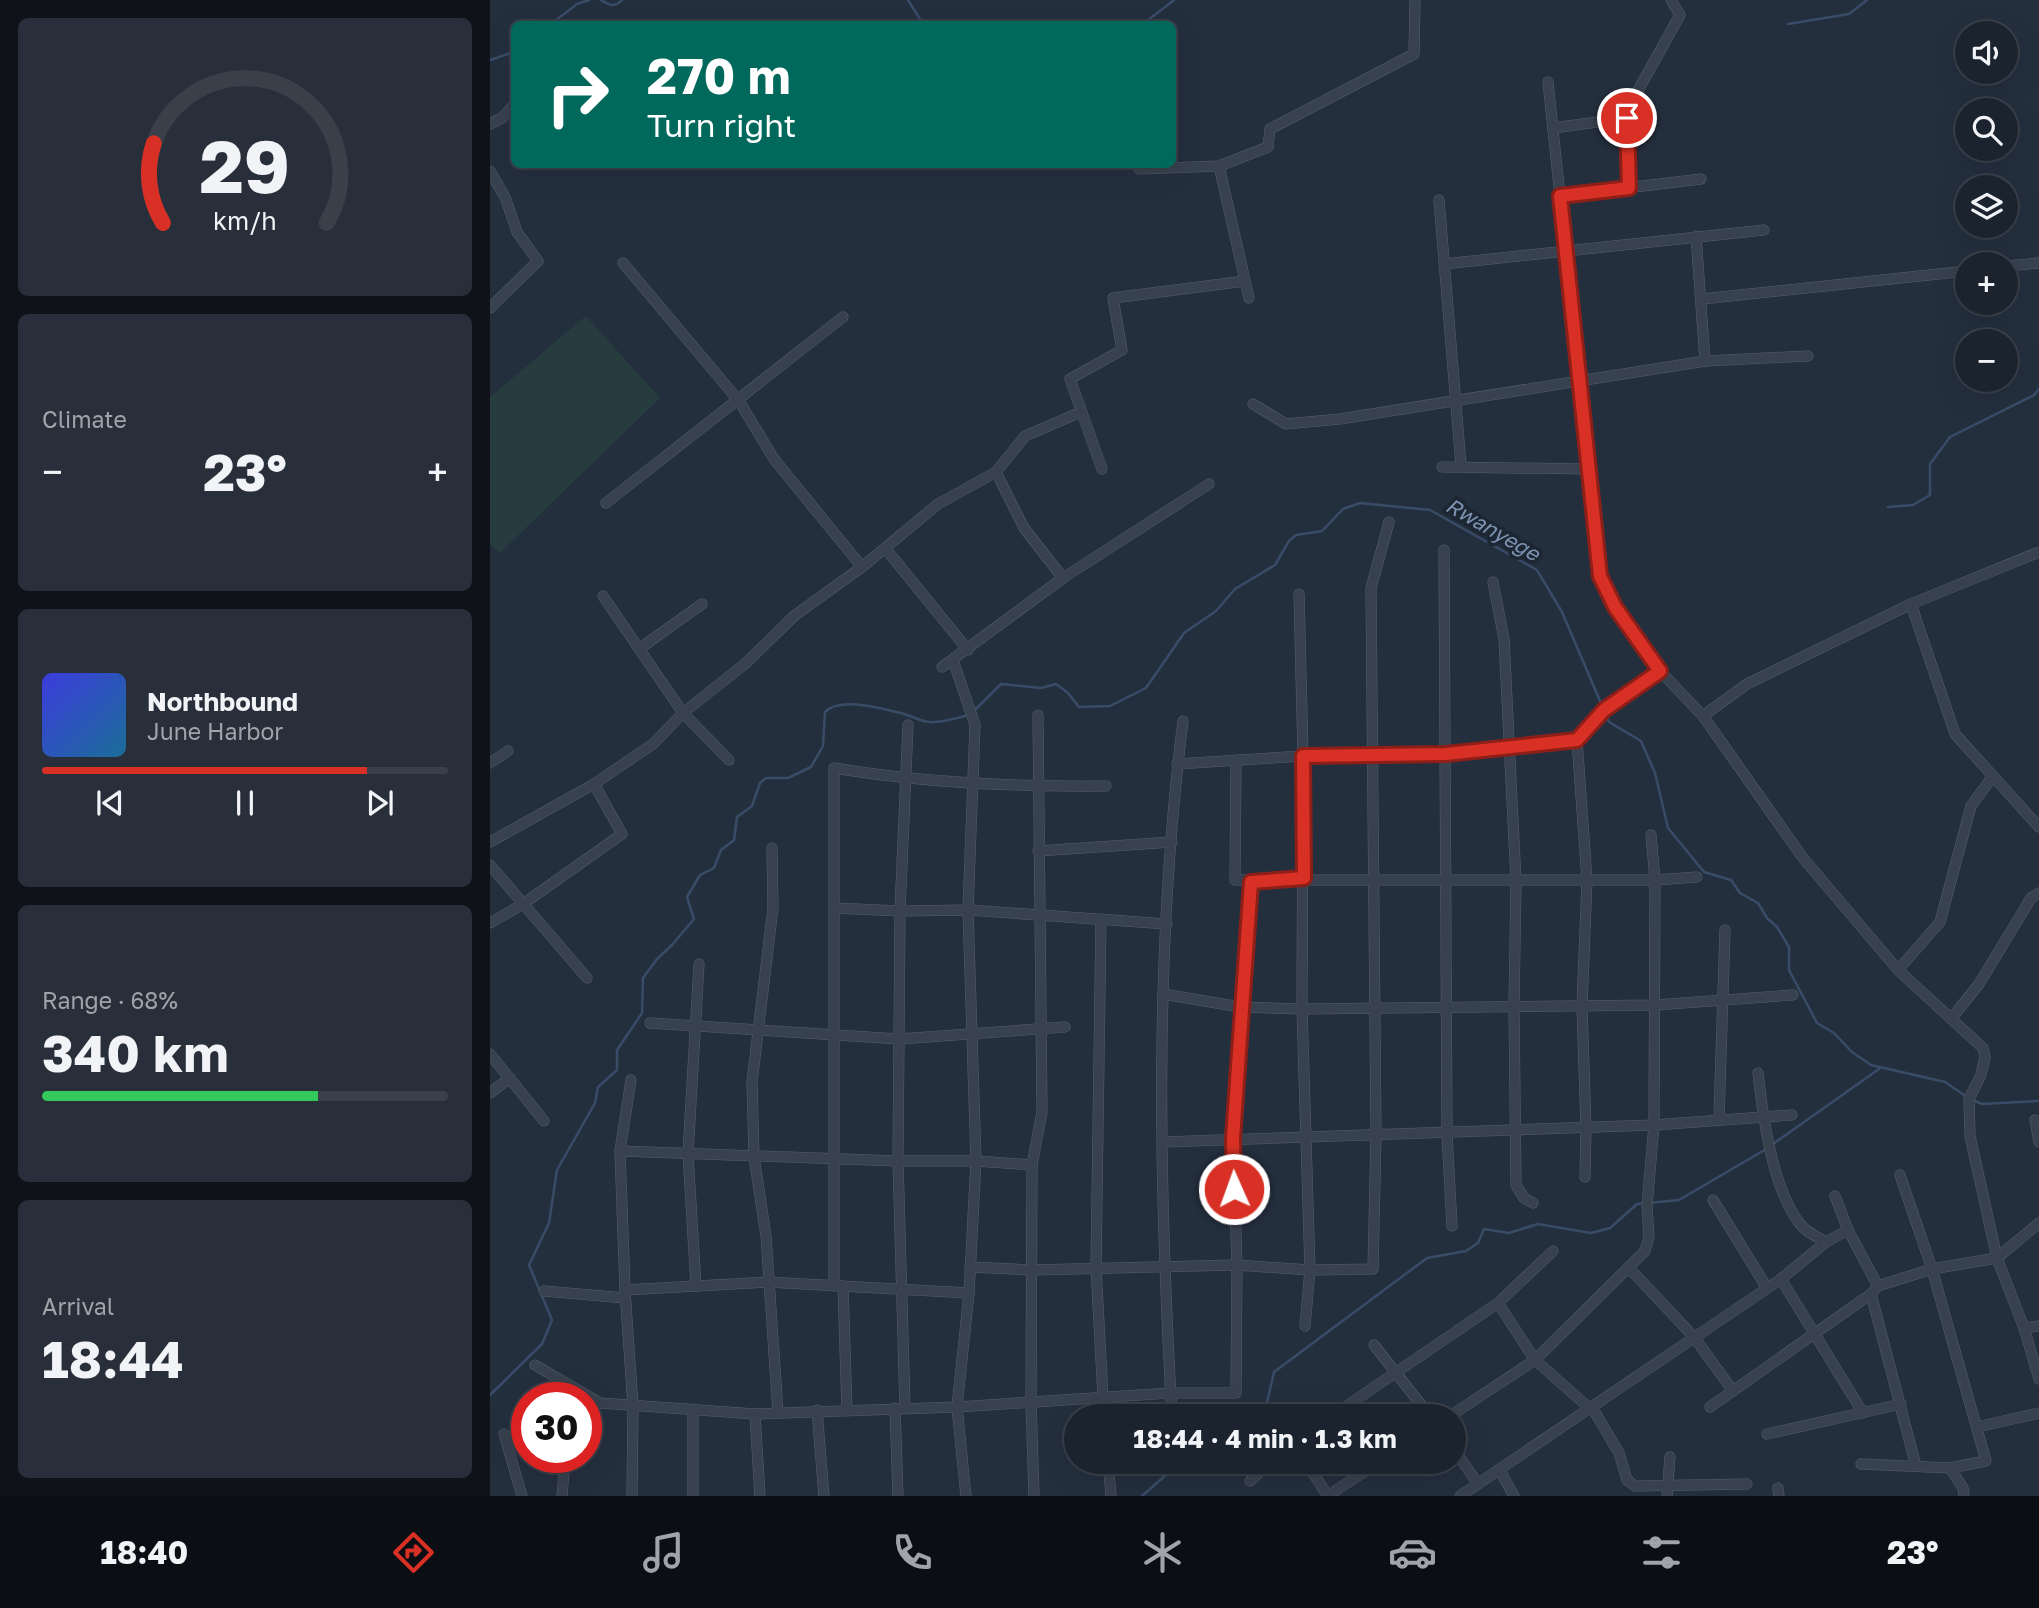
<!DOCTYPE html>
<html lang="en">
<head>
<meta charset="utf-8">
<style>
  :root { --surface:#1b232e; --page:#282f3a; --text:#f1f3f6; --muted:#a0a4aa; --line:#39404a; --accent:#d93025 }
  body { margin:0; font-family:"Golos Text",sans-serif; background:var(--page); color:var(--text); height:100vh; display:flex; flex-direction:column; font-size:26px; white-space:nowrap }
  * { box-sizing:border-box; margin:0 }
  p { font-size:23px; color:var(--muted) }
  .icon { flex:none; width:38px; height:38px; fill:none; stroke:currentColor; stroke-width:2; stroke-linecap:round; stroke-linejoin:round }
  .map { position:relative; flex:1; overflow:hidden }
  .drawer { display:flex; flex-direction:column; gap:18px; padding:18px; background:#0f1319; width:490px }
  .drawer>* { flex:none }
  .banner { position:absolute; left:21px; top:21px; width:665px; height:147px; border-radius:10px; box-shadow:0 7px 28px #0002,0 0 0 2px var(--line); background:#00695c; color:#fff; overflow:hidden }
  .buttons { position:absolute; left:1465px; top:21px; display:grid; gap:14px }
  .buttons a { display:grid; place-items:center; width:63px; height:63px; border-radius:50%; background:var(--surface); box-shadow:0 7px 28px #0002,0 0 0 2px var(--line); font-size:35px }
  .speed { position:absolute; left:21px; top:1382px; display:flex; gap:14px; font-size:35px; font-weight:700; text-align:center }
  .speed>* { display:grid; place-content:center; width:91px; height:91px; border-radius:50%; background:var(--surface); box-shadow:0 7px 28px #0002,0 0 0 2px var(--line); line-height:1 }
  .speed .limit { border:10px solid #d22; background:#fff; color:#111 }
  .pin { position:absolute; display:grid; place-items:center; width:60px; height:60px; color:#fff; margin:-30px; border:4px solid #fff; border-radius:50%; box-shadow:0 2px 7px #0007 }
  .me { position:absolute; width:77px; margin:-38px; rotate:358deg; stroke-linejoin:round; filter:drop-shadow(0 0 5px #0008) }
  .turn { display:flex; align-items:center; gap:24px; height:147px; padding:0 21px; font-size:32px }
  .turn .icon { width:91px; height:91px; stroke-width:2.5 }
  .turn b { display:block; font-size:49px; line-height:60px }
  .big { font-size:52px; font-weight:700; line-height:1.1 }
  .drawer .widget { flex:1; display:flex; flex-direction:column; justify-content:center; gap:10px; min-width:0; padding:0 24px; border-radius:10px; background:var(--page) }
  .drawer .dial { align-items:center; gap:0 }
  .dial svg { height:182px; overflow:visible; fill:none; stroke:var(--line); stroke-width:7; stroke-linecap:round; text-anchor:middle }
  .dial text { fill:var(--text); stroke:none }
  .song { display:flex; align-items:center; gap:21px }
  .cover { width:84px; height:84px; border-radius:10px; background:linear-gradient(135deg,hsl(240 70% 55%),hsl(200 70% 35%)) }
  .played { height:7px; border-radius:4px; background:linear-gradient(90deg,var(--accent) 80%,var(--line) 80%) }
  .keys { display:flex; justify-content:space-around; direction:ltr }
  .heat { display:flex; justify-content:space-between; align-items:center; font-size:38px; direction:ltr }
  .charge { height:10px; border-radius:5px; background:linear-gradient(90deg,#34c759 68%,var(--line) 0) }
  .trip { position:absolute; left:574px; top:1404px; width:402px; height:70px; border-radius:35px; background:var(--surface); box-shadow:0 7px 28px #0002,0 0 0 2px var(--line); font-weight:700; line-height:70px; text-align:center }
  .tabs { display:flex; height:112px; justify-content:space-around; align-items:center; background:#0b0e12; color:var(--muted) }
  .tabs .icon { width:49px; height:49px }
  .tabs .on { color:var(--accent) }
  .tabs b { font-size:32px; color:var(--text) }
  main { display:flex; flex:1; min-height:0 }
  .map>svg:first-child { display:block }
</style>
</head>
<body>
<main>
<section class="drawer">
<div class="widget dial"><svg viewBox="0 0 100 80">
<path d="M14 69A42 42 0 1 1 86 69"/>
<path d="M14 69A42 42 0 0 1 10 34" stroke="#d93025"/>
<text x="50" y="56" font-size="32" font-weight="700">29</text>
<text x="50" y="72" font-size="11">km/h</text>
</svg></div>
<div class="widget"><p>Climate</p>
<div class="heat"><a>−</a><b class="big">23°</b><a>+</a></div>
</div>
<div class="widget">
<div class="song"><i class="cover"></i><div><b>Northbound</b><p>June Harbor</p></div></div>
<div class="played"></div>
<div class="keys"><svg class="icon" aria-label="previous" viewBox="0 0 24 24"><path d="M18 5L8 12l10 7zM5 5v14"/></svg><svg class="icon" aria-label="pause" viewBox="0 0 24 24"><path d="M8 5v14M16 5v14"/></svg><svg class="icon" aria-label="next" viewBox="0 0 24 24"><path d="M6 5l10 7-10 7zM19 5v14"/></svg></div>
</div>
<div class="widget"><p>Range · 68%</p><b class="big">340 km</b><div class="charge"></div></div>
<div class="widget"><p>Arrival</p><b class="big">18:44</b></div>
</section>
<div class="map">
<svg width="1549" height="1496" viewBox="0 0 1549 1496">
  <rect width="100%" height="100%" fill="#242f3e"/>
  <path fill="#263c3f" d="M96 316 170 398 10 553 0 545V397Z"/>
  <g fill="none" stroke-linecap="round" stroke-linejoin="round">
    <g stroke="#394c67" stroke-width="2.5">
      <path d="M111 0C118 5 125 8 132 0"/>
      <path d="M418 0 433 24"/>
      <path d="M61 24 87 4 99 0"/>
      <path d="M653 24 684 0"/>
      <path d="M1298 24 1359 14 1377 0"/>
      <path d="M0 60 24 52"/>
      <path d="M1398 507 1423 505 1440 495V464L1460 437 1544 395 1549 389"/>
      <path d="M483 712 511 684 551 688 566 684 578 693 589 707 620 706 656 688 694 633 726 611 745 589 785 565 799 541 806 535 832 531 853 509 870 503 940 510 1047 570 1072 612 1119 722 1151 741 1165 773 1178 828 1214 872 1241 880 1250 893 1268 903 1277 918 1287 927 1299 947V970L1327 1023 1344 1033 1362 1052 1381 1065 1455 1082 1477 1097"/>
      <path d="M1483 1100 1492 1104 1549 1101"/>
      <path d="M1283 1144 1389 1069"/>
      <path d="M0 1395 52 1344 62 1320 39 1265 59 1223 67 1170 105 1103 108 1087 127 1070V1050L152 1013 153 978 167 959 182 945 204 919 197 897 210 875 224 868 231 850 244 840 247 817 262 806 270 783 276 778H298L321 767 333 746 335 712C351 696 394 709 414 714 422 716 432 722 440 722 447 723 470 718 477 715"/>
      <path d="M771 1416 776 1407 784 1372 937 1258 976 1251 988 1243 994 1229 1019 1233 1048 1224 1101 1233 1120 1228 1147 1204 1189 1200 1278 1148"/>
      <path d="M652 1496 692 1461"/>
    </g>
    <defs>
      <g id="minor">
        <path d="M1058 82 1110 576 1125 607 1170 671 1213 716 1313 858 1408 970 1493 1048 1495 1057 1491 1075 1479 1099 1480 1136 1507 1258 1534 1328 1549 1379"/>
        <path d="M0 124 12 118 24 105"/>
        <path d="M1063 128 1137 118"/>
        <path d="M729 166 759 298"/>
        <path d="M649 169 729 166 778 147 780 129 924 54 925 0"/>
        <path d="M0 171 15 197 27 232 48 261 0 308"/>
        <path d="M1139 188 1136 112 1190 15 1181 0"/>
        <path d="M1070 196 1211 179"/>
        <path d="M949 200 971 465"/>
        <path d="M1206 236 1215 361"/>
        <path d="M133 263 249 401 284 459 372 567"/>
        <path d="M954 264 1274 230"/>
        <path d="M1516 266 1549 263"/>
        <path d="M1212 299 1477 271"/>
        <path d="M763 404 796 424 850 419 1215 361 1318 356"/>
        <path d="M952 467 1099 469"/>
        <path d="M612 469 580 379 632 350 623 298 755 281"/>
        <path d="M506 472 534 528 573 578"/>
        <path d="M116 503 353 317"/>
        <path d="M395 548 478 650"/>
        <path d="M954 550 957 1134 962 1226"/>
        <path d="M1003 582 1014 639 1026 881 1024 1008 1026 1185 1034 1198 1043 1203"/>
        <path d="M809 594 813 756 812 1009 820 1270 815 1326"/>
        <path d="M113 596 193 713 239 760"/>
        <path d="M1421 604 1465 734 1549 827"/>
        <path d="M149 649 212 604"/>
        <path d="M463 660 485 725 478 910 486 1161 479 1293 467 1407 476 1496"/>
        <path d="M452 667 573 578 719 484"/>
        <path d="M1213 716 1257 684 1421 604 1549 552"/>
        <path d="M1087 740 1097 880 1092 1006 1096 1128 1095 1177"/>
        <path d="M746 760 745 880H1165L1207 877"/>
        <path d="M0 763 18 751"/>
        <path d="M687 764 813 756 956 755 1087 740 1114 710 1170 671"/>
        <path d="M0 842 104 784"/>
        <path d="M282 848 283 908 262 1082 264 1157 276 1236 288 1412"/>
        <path d="M548 851 682 842"/>
        <path d="M0 865 97 978"/>
        <path d="M344 908 410 911 478 910 677 924"/>
        <path d="M611 919 606 1267 614 1416"/>
        <path d="M0 923 33 904 132 834 104 784 163 744 193 713 256 663 304 616 372 567 448 504 506 472 535 436 591 412"/>
        <path d="M1408 970 1450 922 1481 806 1503 776"/>
        <path d="M673 994 750 1007 812 1009 1165 1005 1303 995"/>
        <path d="M1461 1019 1489 984 1541 898 1549 893"/>
        <path d="M160 1023 409 1039 575 1027"/>
        <path d="M0 1054 54 1121"/>
        <path d="M1268 1073C1273 1117 1282 1188 1310 1224 1316 1232 1327 1237 1336 1242"/>
        <path d="M141 1080 130 1151 135 1290 143 1406 142 1496"/>
        <path d="M0 1093 20 1078"/>
        <path d="M1229 1118 1235 930"/>
        <path d="M1545 1120 1549 1142"/>
        <path d="M673 1142 1164 1125 1302 1115"/>
        <path d="M130 1151 408 1161H486L542 1165"/>
        <path d="M1345 1196 1358 1230 1388 1286"/>
        <path d="M1223 1200 1277 1288"/>
        <path d="M480 1267 541 1270 747 1265 820 1270 883 1269 886 1135 881 588 899 522"/>
        <path d="M1139 1268 1204 1337 1243 1391"/>
        <path d="M1291 1279 1373 1413"/>
        <path d="M206 1286 198 1154 209 964"/>
        <path d="M344 1286V768C434 783 524 787 616 786"/>
        <path d="M353 1286 357 1410"/>
        <path d="M135 1290 277 1282 479 1293"/>
        <path d="M54 1291 135 1298"/>
        <path d="M1381 1294 1426 1466"/>
        <path d="M1008 1303 1045 1360 1106 1414 1129 1453 1137 1480 1145 1486 1257 1484"/>
        <path d="M1534 1328 1549 1326"/>
        <path d="M884 1345 940 1416"/>
        <path d="M45 1365 110 1403 265 1414 467 1407 680 1393H746L747 1265 743 1138 761 882"/>
        <path d="M1220 1407 1381 1294 1388 1286 1442 1269 1507 1258 1549 1223"/>
        <path d="M405 1408 408 1496"/>
        <path d="M415 1408 408 1161 410 911 418 725"/>
        <path d="M327 1410 334 1496"/>
        <path d="M265 1414 270 1496"/>
        <path d="M682 1416C669 1185 664 951 693 721"/>
        <path d="M842 1416 1008 1303 1063 1251"/>
        <path d="M960 1416 1045 1360 1155 1251 1159 1237 1157 1206 1164 1125 1165 880 1161 835"/>
        <path d="M1487 1427 1549 1413"/>
        <path d="M14 1434 32 1496"/>
        <path d="M1277 1434 1411 1404"/>
        <path d="M964 1449 988 1484"/>
        <path d="M618 1461 621 1496"/>
        <path d="M815 1461 838 1496"/>
        <path d="M1371 1464 1460 1468 1496 1461 1442 1269 1410 1175"/>
        <path d="M1460 1468 1473 1488 1474 1496"/>
        <path d="M1009 1469 1024 1496"/>
        <path d="M760 1481 781 1461"/>
        <path d="M1288 1488 1289 1496"/>
        <path d="M72 1496 75 1458"/>
        <path d="M203 1496V1410"/>
        <path d="M544 1496 541 1401 542 1165 552 1112 548 715"/>
        <path d="M842 1496 845 1491 891 1461"/>
        <path d="M970 1496 1291 1279 1336 1242 1358 1230"/>
        <path d="M1177 1496 1180 1457"/>
      </g>
    </defs>
    <use href="#minor" stroke="#565f6c" stroke-width="11"/>
    <use href="#minor" stroke="#38414e" stroke-width="10"/>
  </g>
  <g fill="none" stroke-linecap="round" stroke-linejoin="round">
    <defs>
      <path id="route" d="M744 1189 743 1138 761 882 814 878 813 756 956 754 1087 740 1114 710 1170 671 1125 607 1110 576 1070 196 1139 188 1137 118"/>
    </defs>
    <use href="#route" stroke="#8d1f18" stroke-width="18"/>
    <use href="#route" stroke="#d93025" stroke-width="12"/>
  </g>
  <g text-anchor="middle" dominant-baseline="central" stroke-width="7" stroke-linejoin="round" paint-order="stroke">
    <g font-size="21" font-style="italic" fill="#7c92b1" stroke="#1d2633">
      <text transform="translate(1003 529) rotate(30)">Rwanyege</text>
    </g>
  </g>
</svg>
<div class="buttons">
<a><svg class="icon" aria-label="sound" viewBox="0 0 24 24"><path d="M4 9h4l5-4v14l-5-4H4zM17 9q2 3 0 6"/></svg></a>
<a><svg class="icon" aria-label="search" viewBox="0 0 24 24"><circle cx="10" cy="10" r="6"/><path d="M15 15l6 6"/></svg></a>
<a><svg class="icon" aria-label="layers" viewBox="0 0 24 24"><path d="M12 4l9 5-9 5-9-5zM3 14l9 5 9-5"/></svg></a>
<a>+</a>
<a>−</a>
</div>
<div class="speed"><div class="limit">30</div></div>
<div class="pin" style="left:1137px;top:118px;background:#d93025"><svg class="icon" aria-label="arrive" viewBox="0 0 24 24"><path d="M6 21V4h12l-3 4 3 4H6"/></svg></div>
<svg class="me" style="left:744px;top:1189px" viewBox="-20 -20 40 40"><circle r="17" fill="#d93025" stroke="#fff" stroke-width="3"/><path d="M0-11L8 9 0 5-8 9z" fill="#fff"/></svg>
<div class="trip">18:44 · 4 min · 1.3 km</div>
<div class="banner">
<div class="turn"><svg class="icon" aria-label="right" viewBox="0 0 24 24"><path d="M7 20v-9h11M14 6l5 5-5 5"/></svg><div><b>270 m</b>Turn right</div></div>
</div>
</div>
</main>
<nav class="tabs">
<b>18:40</b>
<svg class="icon on" aria-label="directions" viewBox="0 0 24 24"><path d="M12 3l9 9-9 9-9-9zM9 14v-3h6M13 9l2 2-2 2"/></svg>
<svg class="icon" aria-label="music" viewBox="0 0 24 24"><path d="M9 18V5l10-2v13"/><circle cx="6" cy="18" r="3"/><circle cx="16" cy="16" r="3"/></svg>
<svg class="icon" aria-label="phone" viewBox="0 0 24 24"><path d="M5 4h4l2 5-3 2q2 4 5 5l2-3 5 2v4C11 20 4 13 5 4z"/></svg>
<svg class="icon" aria-label="climate" viewBox="0 0 24 24"><path d="M12 3v18M4 7l16 10M4 17L20 7"/></svg>
<svg class="icon" aria-label="car" viewBox="0 0 24 24"><path d="M5 17H2v-5l4-1 3-4h7l3 4 3 1v5h-3M9 17h6M6 11h13"/><circle cx="7" cy="17" r="2"/><circle cx="17" cy="17" r="2"/></svg>
<svg class="icon" aria-label="filters" viewBox="0 0 24 24"><path d="M4 7h16M4 17h16"/><circle cx="9" cy="7" r="2"/><circle cx="15" cy="17" r="2"/></svg>
<b>23°</b>
</nav>
</body>
</html>
